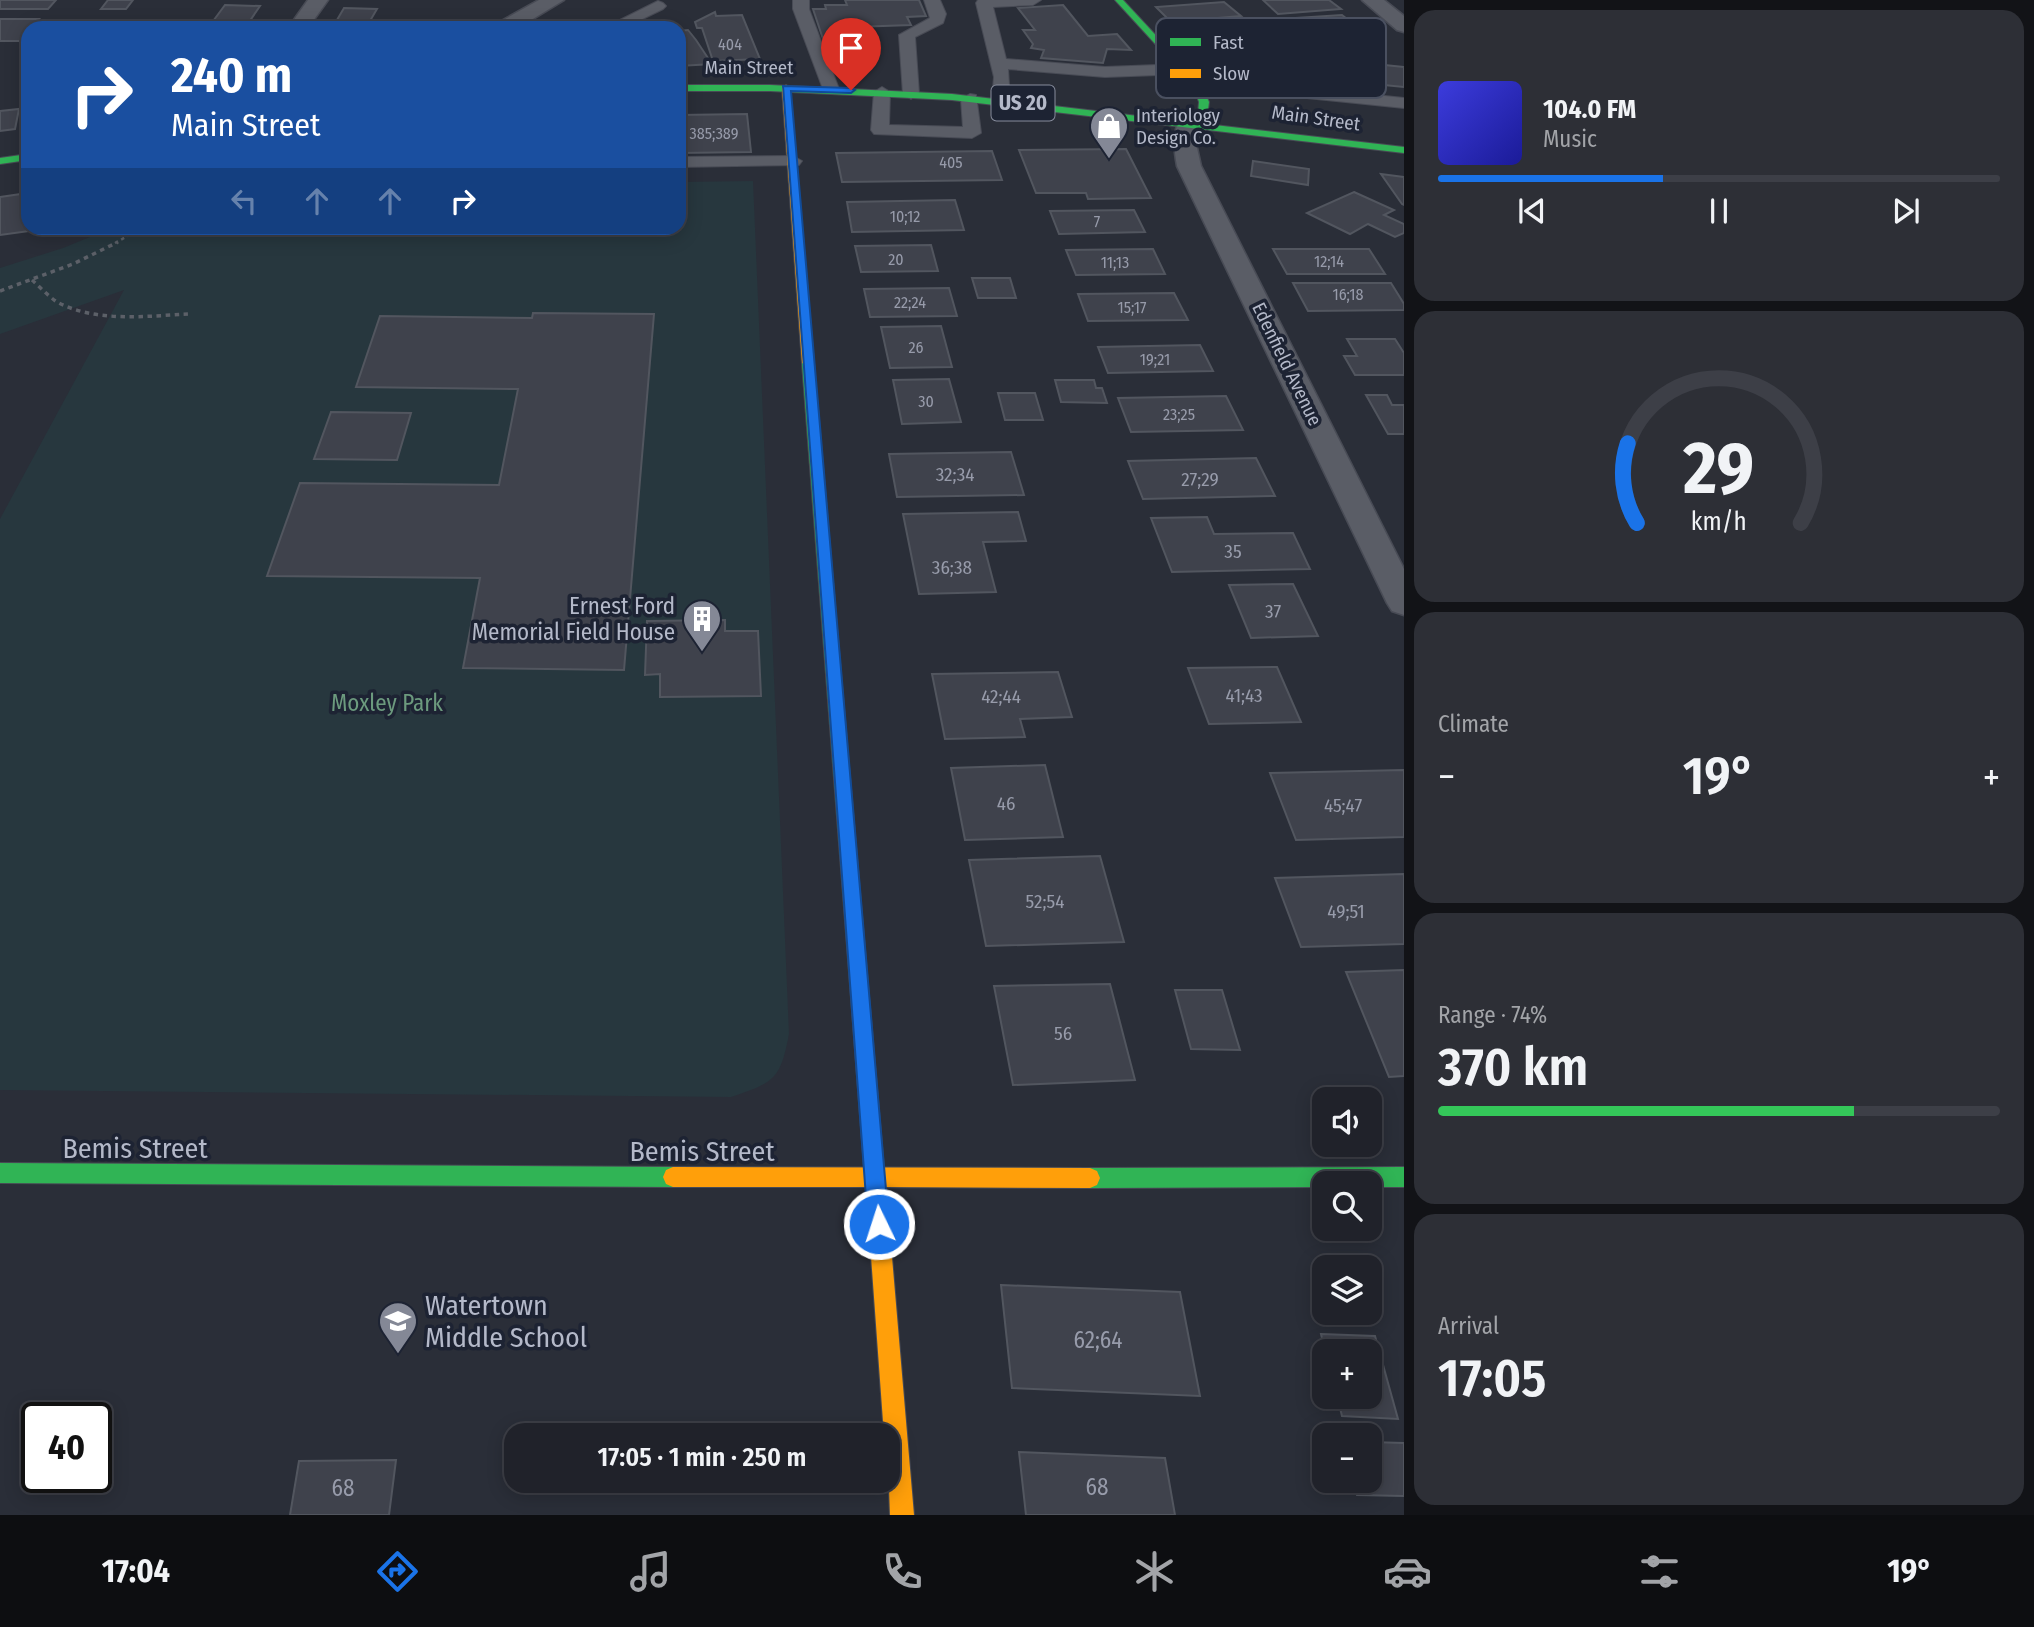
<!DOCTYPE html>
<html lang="en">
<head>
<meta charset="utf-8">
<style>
  :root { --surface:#20222a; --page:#2d2f36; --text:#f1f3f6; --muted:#a2a4a8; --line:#3d3f47; --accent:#1a73e8 }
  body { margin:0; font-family:"Fira Sans Condensed",sans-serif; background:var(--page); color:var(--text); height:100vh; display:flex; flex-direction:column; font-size:26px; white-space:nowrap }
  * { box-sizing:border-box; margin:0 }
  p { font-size:23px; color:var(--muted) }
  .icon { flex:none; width:38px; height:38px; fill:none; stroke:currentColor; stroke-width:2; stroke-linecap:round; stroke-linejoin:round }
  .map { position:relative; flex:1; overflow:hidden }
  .details { display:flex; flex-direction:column; gap:10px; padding:10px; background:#121317; width:630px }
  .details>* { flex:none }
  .top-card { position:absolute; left:21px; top:21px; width:665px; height:214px; border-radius:21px; box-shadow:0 4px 18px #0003,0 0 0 2px var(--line); background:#1a4fa0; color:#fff; overflow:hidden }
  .fabs { position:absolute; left:1312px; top:1087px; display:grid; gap:14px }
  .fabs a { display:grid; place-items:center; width:70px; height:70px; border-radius:14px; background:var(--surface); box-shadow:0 4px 18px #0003,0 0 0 2px var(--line); font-size:35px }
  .speed { position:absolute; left:21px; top:1402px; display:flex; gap:14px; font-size:35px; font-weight:700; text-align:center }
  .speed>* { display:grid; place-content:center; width:91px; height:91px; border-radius:50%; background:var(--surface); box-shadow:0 4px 18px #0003,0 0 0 2px var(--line); line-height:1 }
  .speed .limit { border:4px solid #111; border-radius:10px; background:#fff; color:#111 }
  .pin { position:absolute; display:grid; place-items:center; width:60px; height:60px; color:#fff; margin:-72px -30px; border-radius:50% 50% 50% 0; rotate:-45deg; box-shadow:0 0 7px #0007 }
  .pin .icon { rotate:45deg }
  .me { position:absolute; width:77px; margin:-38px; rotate:356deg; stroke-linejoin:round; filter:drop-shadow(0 0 5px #0008) }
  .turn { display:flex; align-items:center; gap:24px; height:147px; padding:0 35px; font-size:32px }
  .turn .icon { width:91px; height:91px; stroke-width:2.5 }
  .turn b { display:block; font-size:49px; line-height:60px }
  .lanes { display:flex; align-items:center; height:66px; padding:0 35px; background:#0003; justify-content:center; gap:35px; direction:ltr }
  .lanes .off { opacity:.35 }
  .big { font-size:52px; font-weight:600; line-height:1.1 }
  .details .card { flex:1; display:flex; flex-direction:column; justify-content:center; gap:10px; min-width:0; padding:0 24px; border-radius:21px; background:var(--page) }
  .details .dial { align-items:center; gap:0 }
  .dial svg { height:182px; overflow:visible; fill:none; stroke:var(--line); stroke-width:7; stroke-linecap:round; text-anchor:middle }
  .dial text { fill:var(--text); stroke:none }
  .song { display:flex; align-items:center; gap:21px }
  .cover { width:84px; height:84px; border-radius:10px; background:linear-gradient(135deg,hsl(240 70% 55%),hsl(240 70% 35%)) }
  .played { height:7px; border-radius:4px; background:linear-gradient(90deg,var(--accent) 40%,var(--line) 40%) }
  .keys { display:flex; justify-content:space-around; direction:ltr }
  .heat { display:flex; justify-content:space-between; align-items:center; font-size:38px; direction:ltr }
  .charge { height:10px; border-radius:5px; background:linear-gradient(90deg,#34c759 74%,var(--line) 0) }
  .trip { position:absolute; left:504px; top:1423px; width:396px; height:70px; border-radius:21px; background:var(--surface); box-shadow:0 4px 18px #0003,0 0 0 2px var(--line); font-weight:600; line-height:70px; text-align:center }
  .tabs { display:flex; height:112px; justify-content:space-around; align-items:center; background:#0d0e11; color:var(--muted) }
  .tabs .icon { width:49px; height:49px }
  .tabs .active { color:var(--accent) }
  .tabs b { font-size:32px; color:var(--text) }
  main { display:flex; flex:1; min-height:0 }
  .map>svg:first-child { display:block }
</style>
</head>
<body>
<main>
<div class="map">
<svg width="1404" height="1515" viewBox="0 0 1404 1515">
  <rect width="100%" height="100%" fill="#2a2e38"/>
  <path fill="#27373e" d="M753 181 789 1034C780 1081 774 1082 731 1097L0 1090V519L124 290 0 334V268L63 248 112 228H679V182Z"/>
  <g fill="#3f424c" stroke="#52565f" stroke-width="2">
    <path d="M0 0H56L48 9H0Z"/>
    <path d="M108 0H133L126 9H101Z"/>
    <path d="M845 0H919L926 16 907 17 911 25 854 27 868 64 832 66 813 9H826L825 5H847Z"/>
    <path d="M1263 0H1329L1341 9 1278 14Z"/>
    <path d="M1224 2 1241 16 1171 22 1156 7Z"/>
    <path d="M225 5 260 6 245 28H208Z"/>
    <path d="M1063 5 1088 36 1117 34 1131 50 1107 49 1103 63 1041 58 1044 50 1031 48 1033 44 1023 30H1035L1018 8Z"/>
    <path d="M344 8 377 9 367 26 334 25Z"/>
    <path d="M715 12 716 16 742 15 760 59 713 61 702 28H697L695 22Z"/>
    <path d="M1342 15 1361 30 1312 34 1294 18Z"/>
    <path d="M0 19H39L32 28H28V33L22 41H0Z"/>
    <path d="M688 30 696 40 712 64 679 66V31Z"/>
    <path d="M1326 59 1404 67V87L1293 76 1292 62Z"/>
    <path d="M19 109 15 129 0 131V111Z"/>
    <path d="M747 114 751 152 679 153V115Z"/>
    <path d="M1126 149 1151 198 1088 199 1086 193H1036L1019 150Z"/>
    <path d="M992 151 1002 180 842 182 836 153Z"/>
    <path d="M1253 161 1309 169 1308 185 1251 176Z"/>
    <path d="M1381 174 1404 177V205L1402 204Z"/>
    <path d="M1354 192 1394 210 1384 215 1404 224V233L1395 237 1368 224 1350 234 1307 213Z"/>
    <path d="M28 193V228H51L0 235V197Z"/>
    <path d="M955 200 964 230 852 232 847 202Z"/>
    <path d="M1134 210 1145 232 1059 234 1050 211Z"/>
    <path d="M931 245 938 271 861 272 855 246Z"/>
    <path d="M1153 249 1165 274 1076 275 1066 250Z"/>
    <path d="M1273 249H1369L1385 274H1287Z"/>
    <path d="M972 278H1010L1016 298H978Z"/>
    <path d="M1293 283H1391L1404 304V310L1308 311Z"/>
    <path d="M949 288 957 316 870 317 864 289Z"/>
    <path d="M1174 293 1188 320 1088 321 1078 294Z"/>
    <path d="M533 313 654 314 624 670 463 668 480 578 267 576 300 483 499 485 518 389 356 387 380 316 532 318Z"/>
    <path d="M941 326 952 367 890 368 881 327Z"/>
    <path d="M1347 339H1395L1404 353V375H1355L1344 356H1357Z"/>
    <path d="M1200 345 1213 371 1108 373 1098 347Z"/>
    <path d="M949 379 961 422 902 424 893 380Z"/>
    <path d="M1055 380H1094L1096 388H1102L1107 403 1061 402Z"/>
    <path d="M998 393H1035L1043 420H1005Z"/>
    <path d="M1366 395H1387L1392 405H1404V434H1388Z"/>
    <path d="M1226 396 1243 430 1131 432 1118 398Z"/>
    <path d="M331 412 411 413 397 460 314 459Z"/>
    <path d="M1011 452 1024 495 897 497 889 454Z"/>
    <path d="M1256 458 1275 496 1143 499 1128 461Z"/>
    <path d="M1018 512 1026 541 983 542 996 592 919 594 903 514Z"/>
    <path d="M1207 517 1214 534 1293 533 1310 569 1172 572 1151 518Z"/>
    <path d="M1293 584 1318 636 1251 638 1229 585Z"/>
    <path d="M725 620V631H758L761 696 660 697V674L645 675 647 621Z"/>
    <path d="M1277 667 1301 722 1209 724 1188 668Z"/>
    <path d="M1058 672 1072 717 1020 719 1025 737 945 739 932 674Z"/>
    <path d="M1045 765 1063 837 965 840 951 768Z"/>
    <path d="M1404 770V837L1296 840 1270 773Z"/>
    <path d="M1100 856 1124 942 986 946 969 860Z"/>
    <path d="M1404 874V944L1301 947 1275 878Z"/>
    <path d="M1404 970V1076L1389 1077 1346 972Z"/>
    <path d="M1110 984 1135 1080 1013 1085 994 986Z"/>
    <path d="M1175 990H1222L1240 1050 1191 1049Z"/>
    <path d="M1001 1285 1180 1292 1200 1396 1012 1388Z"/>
    <path d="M1321 1334 1375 1336 1398 1419 1342 1416 1337 1396H1370V1351H1325Z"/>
    <path d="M1370 1442 1404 1443V1496L1357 1495 1353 1480H1370Z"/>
    <path d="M1019 1452 1165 1458 1175 1515H1026Z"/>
    <path d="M396 1460 389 1515H290L299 1461Z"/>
  </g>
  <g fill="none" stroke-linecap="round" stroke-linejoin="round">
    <defs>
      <g id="lane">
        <path d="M793 0H809V9L839 89 837 93H825L823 89 793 9Z"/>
        <path d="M924 0H940L946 14 943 23 915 37 919 94 911 99 903 94 899 35 930 18Z"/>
        <path d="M978 0H1041L1033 5 993 7 1006 59 1105 67 1184 64 1192 69 1184 74 1105 77 1008 69 1010 101 1001 106 995 105 992 101 994 77 976 3Z"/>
        <path d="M658 1 663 3 666 6 663 9 624 28H604Z"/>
        <path d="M1255 77 1307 88 1404 98V108L1307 98 1255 87 1197 89 1189 84 1197 79Z"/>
        <path d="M882 87 890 92 889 125 963 127 961 99 970 94 976 95 981 133 972 138 874 134 871 130 874 92Z"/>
        <path d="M793 156 802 161 799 165 679 167V157Z"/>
      </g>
      <g id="street">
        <path d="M308 0H328L308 28H288Z"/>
        <path d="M539 0H564L518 28H493L496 24Z"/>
        <path d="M1362 0H1384L1404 16V32L1397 30Z"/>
        <path d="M1189 115 1197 117 1200 122 1197 148 1201 166 1404 569V615L1392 611 1387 603 1177 166C1174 150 1172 132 1181 117Z"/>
      </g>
      <g id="fast">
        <path d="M1115 0H1123L1201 84 1209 102 1206 124 1404 147V153L952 100 770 91H679V85H770L952 94 1197 123 1199 102 1193 85Z"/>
        <path d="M28 154V160L0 164V158Z"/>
        <path d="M808 359 814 363 885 1180 882 1187 875 1190 868 1187 865 1180 802 363Z"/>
        <path d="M0 1163 673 1167 680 1170 683 1177 680 1184 673 1187 0 1183Z"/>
        <path d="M1404 1167V1187H1370V1183H1325V1187L1090 1188 1083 1185 1080 1178 1083 1171 1090 1168Z"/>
      </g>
      <g id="slow">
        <path d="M786 85 790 88 814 363 808 367 802 363 782 88Z"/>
        <path d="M673 1167 1090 1168 1097 1171 1100 1178 1097 1185 1090 1188 886 1187 914 1515H890L887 1435H884L866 1187H673L666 1184 663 1177 666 1170Z"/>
      </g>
    </defs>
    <use href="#lane" stroke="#484b55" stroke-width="2"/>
    <use href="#street" stroke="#484b55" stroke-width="3"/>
    <use href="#fast" stroke="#484b55" stroke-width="2"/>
    <use href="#slow" stroke="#484b55" stroke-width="2"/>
    <path stroke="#5c6068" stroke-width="2.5" stroke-dasharray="3.5 3.5" stroke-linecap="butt" d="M115 243 142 228"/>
    <g stroke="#5c6068" stroke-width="3.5" stroke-dasharray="4.5 4.5" stroke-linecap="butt">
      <path d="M32 280C40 287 48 296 57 302 96 323 147 316 189 314"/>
      <path d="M0 291 73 264 118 242"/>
    </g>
    <use href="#lane" fill="#5a5d66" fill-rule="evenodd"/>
    <use href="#street" fill="#5a5d66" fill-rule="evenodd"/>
    <use href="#fast" fill="#30b455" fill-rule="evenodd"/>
    <use href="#slow" fill="#ff9f0a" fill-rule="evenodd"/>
  </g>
  <path fill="#1a73e8" stroke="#114b97" stroke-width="2" d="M783 86 851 88 855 90 851 93 791 91 889 1224 886 1231 879 1234 872 1231 868 1224Z"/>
  <defs>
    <symbol id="shop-pin" viewBox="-11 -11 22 30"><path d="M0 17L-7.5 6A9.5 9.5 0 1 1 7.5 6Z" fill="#848896" stroke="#1d2333"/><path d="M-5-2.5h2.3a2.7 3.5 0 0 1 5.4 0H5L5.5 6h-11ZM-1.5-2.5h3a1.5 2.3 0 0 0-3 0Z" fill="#fff"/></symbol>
    <symbol id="building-pin" viewBox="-11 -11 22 30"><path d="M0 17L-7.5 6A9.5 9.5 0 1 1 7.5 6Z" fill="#848896" stroke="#1d2333"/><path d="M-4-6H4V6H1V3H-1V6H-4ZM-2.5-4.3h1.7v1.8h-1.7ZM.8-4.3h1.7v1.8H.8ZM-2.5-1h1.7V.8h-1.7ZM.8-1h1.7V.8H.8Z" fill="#fff"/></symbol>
    <symbol id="school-pin" viewBox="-11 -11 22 30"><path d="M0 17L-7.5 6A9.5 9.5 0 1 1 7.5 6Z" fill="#848896" stroke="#1d2333"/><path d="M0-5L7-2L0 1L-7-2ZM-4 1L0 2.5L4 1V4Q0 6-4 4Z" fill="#fff"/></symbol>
  </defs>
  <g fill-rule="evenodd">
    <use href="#shop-pin" x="1087" y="104" width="44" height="60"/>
    <use href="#building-pin" x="680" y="597" width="44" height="60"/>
    <use href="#school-pin" x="376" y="1299" width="44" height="60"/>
  </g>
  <g text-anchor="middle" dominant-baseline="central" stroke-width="7" stroke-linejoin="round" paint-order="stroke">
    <g font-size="16" fill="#979baa">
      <text x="730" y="44">404</text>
      <text x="714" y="133">385;389</text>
      <text x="951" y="162">405</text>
      <text x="905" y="216">10;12</text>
      <text x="1097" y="221">7</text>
      <text x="896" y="259">20</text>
      <text x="1329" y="261">12;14</text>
      <text x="1115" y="262">11;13</text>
      <text x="1348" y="294">16;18</text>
      <text x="910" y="302">22;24</text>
      <text x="1132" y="307">15;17</text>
      <text x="916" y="347">26</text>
      <text x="1155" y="359">19;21</text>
      <text x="926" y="401">30</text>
      <text x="1179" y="414">23;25</text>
    </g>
    <g font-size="19" fill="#b4b9c9" stroke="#1d2333">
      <text x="749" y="67">Main Street</text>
      <text transform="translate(1316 118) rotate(8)">Main Street</text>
      <text transform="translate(1287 364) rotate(64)">Edenfield Avenue</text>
    </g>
    <g font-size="19" fill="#b4b9c9" stroke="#1d2333" text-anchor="start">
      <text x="1136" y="115">Interiology<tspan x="1136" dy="22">Design Co.</tspan></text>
    </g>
    <g font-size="19" fill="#979baa">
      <text x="955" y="474">32;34</text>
      <text x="1200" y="479">27;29</text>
      <text x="1233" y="551">35</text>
      <text x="952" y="567">36;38</text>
      <text x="1273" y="611">37</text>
      <text x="1244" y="695">41;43</text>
      <text x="1001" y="696">42;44</text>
      <text x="1006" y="803">46</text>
      <text x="1343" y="805">45;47</text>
      <text x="1045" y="901">52;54</text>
      <text x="1346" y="911">49;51</text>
      <text x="1063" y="1033">56</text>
    </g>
    <rect fill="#1d2333" stroke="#878c9c" stroke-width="2" x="991.5" y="85.5" width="63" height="35" rx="5"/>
    <g font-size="21" font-weight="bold" fill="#b4b9c9">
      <text x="1023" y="103">US 20</text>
    </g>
    <g font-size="23" fill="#b4b9c9" stroke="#1d2333" text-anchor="end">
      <text x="675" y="606">Ernest Ford<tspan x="675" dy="26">Memorial Field House</tspan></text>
    </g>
    <g font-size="23" fill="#6c9a7e" stroke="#1d2333">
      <text x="387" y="703">Moxley Park</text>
    </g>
    <g font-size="23" fill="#979baa">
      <text x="1098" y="1340">62;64</text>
      <text x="1097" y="1487">68</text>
      <text x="343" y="1488">68</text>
    </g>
    <g font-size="28" fill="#b4b9c9" stroke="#1d2333">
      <text x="135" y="1148">Bemis Street</text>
      <text x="702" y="1151">Bemis Street</text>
    </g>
    <g font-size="28" fill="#b4b9c9" stroke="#1d2333" text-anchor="start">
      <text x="425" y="1305">Watertown<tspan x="425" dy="32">Middle School</tspan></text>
    </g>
  </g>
  <rect x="1156" y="18" width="230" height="80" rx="10" fill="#1d2333" stroke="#4a5060" stroke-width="2"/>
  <rect x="1170" y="38" width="31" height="8" fill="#30b455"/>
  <rect x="1170" y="69" width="31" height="9" fill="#ff9f0a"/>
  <g font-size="19" fill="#b4b9c9">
    <text x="1213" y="49">Fast</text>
    <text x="1213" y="80">Slow</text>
  </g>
</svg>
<div class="fabs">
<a><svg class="icon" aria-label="sound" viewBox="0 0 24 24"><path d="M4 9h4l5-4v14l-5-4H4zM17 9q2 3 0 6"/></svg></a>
<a><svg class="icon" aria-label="search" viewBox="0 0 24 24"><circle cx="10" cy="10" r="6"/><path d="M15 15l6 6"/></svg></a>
<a><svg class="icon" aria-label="layers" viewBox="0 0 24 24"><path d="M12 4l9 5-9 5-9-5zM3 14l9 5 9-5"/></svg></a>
<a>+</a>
<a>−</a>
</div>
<div class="speed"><div class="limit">40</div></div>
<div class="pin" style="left:851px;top:90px;background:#d93025"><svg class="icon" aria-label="arrive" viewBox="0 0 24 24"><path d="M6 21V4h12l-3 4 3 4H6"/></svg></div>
<svg class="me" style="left:879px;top:1224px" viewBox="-20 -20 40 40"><circle r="17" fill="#1a73e8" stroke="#fff" stroke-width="3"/><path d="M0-11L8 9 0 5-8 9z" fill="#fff"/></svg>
<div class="trip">17:05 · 1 min · 250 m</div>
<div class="top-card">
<div class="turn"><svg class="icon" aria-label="right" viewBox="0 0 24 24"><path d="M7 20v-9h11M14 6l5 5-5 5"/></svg><div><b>240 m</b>Main Street</div></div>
<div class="lanes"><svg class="icon off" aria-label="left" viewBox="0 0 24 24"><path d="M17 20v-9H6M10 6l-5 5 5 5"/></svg><svg class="icon off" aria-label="ahead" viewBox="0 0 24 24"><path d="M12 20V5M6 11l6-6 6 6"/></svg><svg class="icon off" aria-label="ahead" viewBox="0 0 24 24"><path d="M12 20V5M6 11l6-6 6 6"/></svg><svg class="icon" aria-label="right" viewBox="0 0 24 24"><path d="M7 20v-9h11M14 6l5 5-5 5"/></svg></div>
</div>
</div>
<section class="details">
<div class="card">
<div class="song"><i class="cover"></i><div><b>104.0 FM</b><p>Music</p></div></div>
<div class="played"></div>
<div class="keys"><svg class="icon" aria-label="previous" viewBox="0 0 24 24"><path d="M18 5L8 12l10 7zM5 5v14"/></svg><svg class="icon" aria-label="pause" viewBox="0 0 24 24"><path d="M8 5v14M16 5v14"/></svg><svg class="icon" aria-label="next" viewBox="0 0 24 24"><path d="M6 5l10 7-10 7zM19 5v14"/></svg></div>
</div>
<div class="card dial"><svg viewBox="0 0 100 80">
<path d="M14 69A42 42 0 1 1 86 69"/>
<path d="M14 69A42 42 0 0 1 10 34" stroke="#1a73e8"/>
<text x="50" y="56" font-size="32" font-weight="700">29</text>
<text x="50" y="72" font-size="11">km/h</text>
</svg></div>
<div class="card"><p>Climate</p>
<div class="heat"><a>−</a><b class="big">19°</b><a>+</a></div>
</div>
<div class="card"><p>Range · 74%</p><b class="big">370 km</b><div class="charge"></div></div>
<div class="card"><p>Arrival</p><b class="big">17:05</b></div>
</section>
</main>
<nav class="tabs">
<b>17:04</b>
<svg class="icon active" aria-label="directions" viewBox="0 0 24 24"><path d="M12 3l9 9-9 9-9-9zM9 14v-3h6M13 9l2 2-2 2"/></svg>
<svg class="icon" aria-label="music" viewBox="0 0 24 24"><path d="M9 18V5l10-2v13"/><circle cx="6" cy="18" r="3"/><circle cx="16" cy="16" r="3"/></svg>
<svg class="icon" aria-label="phone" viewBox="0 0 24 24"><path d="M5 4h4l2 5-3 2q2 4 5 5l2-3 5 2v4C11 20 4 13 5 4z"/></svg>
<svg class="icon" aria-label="climate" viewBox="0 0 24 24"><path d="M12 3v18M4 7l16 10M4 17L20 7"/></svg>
<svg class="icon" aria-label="car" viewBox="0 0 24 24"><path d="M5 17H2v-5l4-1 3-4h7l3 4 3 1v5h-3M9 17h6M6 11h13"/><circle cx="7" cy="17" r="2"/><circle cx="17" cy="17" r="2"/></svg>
<svg class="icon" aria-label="filters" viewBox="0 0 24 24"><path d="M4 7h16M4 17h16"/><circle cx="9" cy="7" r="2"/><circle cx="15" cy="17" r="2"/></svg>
<b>19°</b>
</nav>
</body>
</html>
